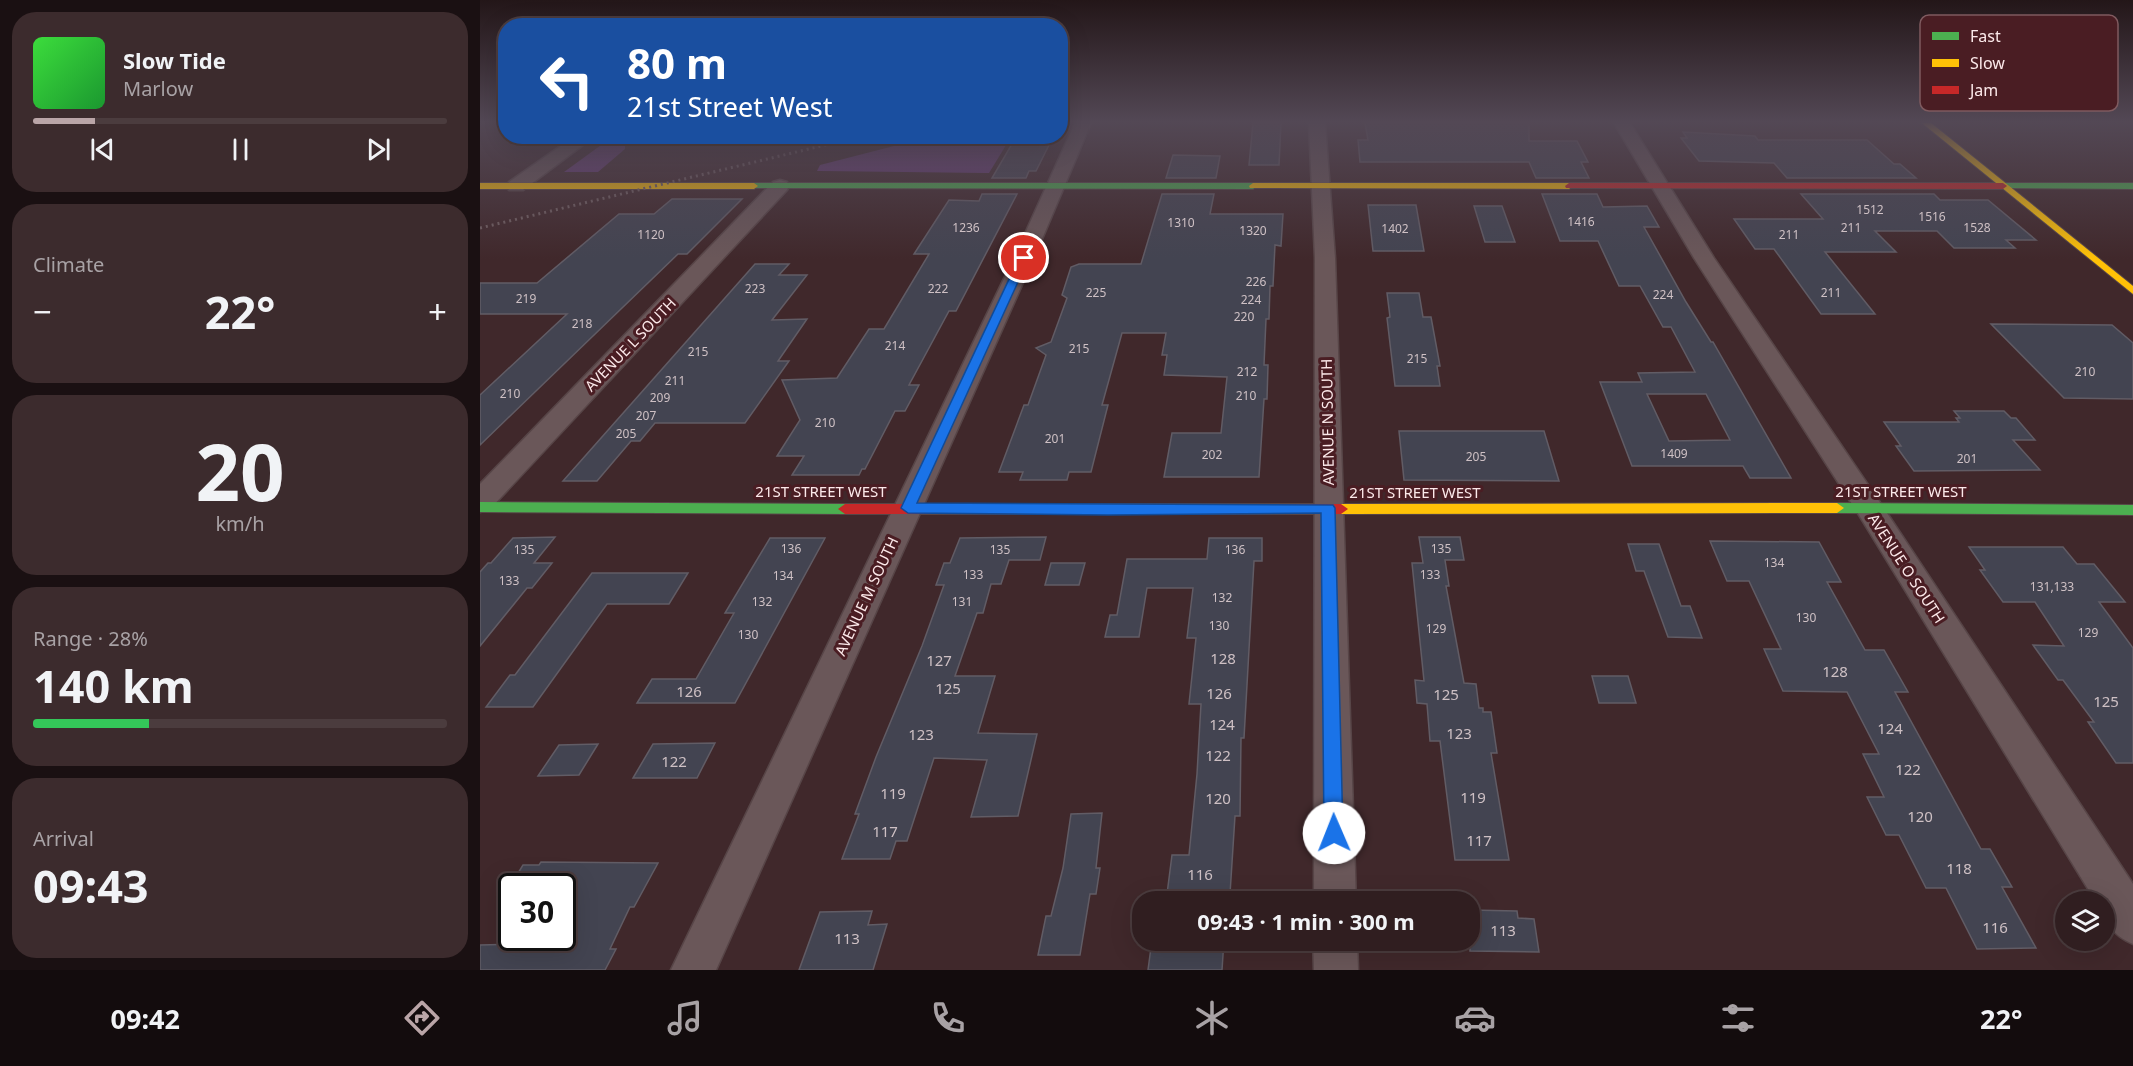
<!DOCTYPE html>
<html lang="en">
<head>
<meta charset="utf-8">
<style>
  :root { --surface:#301e20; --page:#3c2b2d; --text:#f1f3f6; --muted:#a8a2a5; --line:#4b3c3e; --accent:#baa5a7 }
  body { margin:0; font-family:"Noto Sans",sans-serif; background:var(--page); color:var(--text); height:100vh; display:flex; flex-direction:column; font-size:22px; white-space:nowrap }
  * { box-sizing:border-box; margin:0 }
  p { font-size:20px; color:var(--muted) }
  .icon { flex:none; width:33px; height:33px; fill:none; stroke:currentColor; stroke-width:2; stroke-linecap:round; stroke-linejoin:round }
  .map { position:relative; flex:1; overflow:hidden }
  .panel { display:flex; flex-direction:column; gap:12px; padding:12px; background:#1a1012; width:480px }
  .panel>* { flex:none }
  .banner { position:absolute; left:18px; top:18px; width:570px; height:126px; border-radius:24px; box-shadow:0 6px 24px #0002,0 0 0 2px var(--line); background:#1a4fa0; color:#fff; overflow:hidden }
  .controls { position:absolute; left:1575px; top:891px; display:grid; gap:12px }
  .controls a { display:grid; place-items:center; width:60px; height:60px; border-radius:50%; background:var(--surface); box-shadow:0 6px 24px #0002,0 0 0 2px var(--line); font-size:30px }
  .speed { position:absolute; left:18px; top:873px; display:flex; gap:12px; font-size:30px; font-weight:700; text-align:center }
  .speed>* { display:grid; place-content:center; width:78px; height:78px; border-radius:50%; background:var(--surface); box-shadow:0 6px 24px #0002,0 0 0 2px var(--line); line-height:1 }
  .speed .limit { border:3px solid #111; border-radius:9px; background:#fff; color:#111 }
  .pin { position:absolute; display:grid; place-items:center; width:51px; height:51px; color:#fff; margin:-26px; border:3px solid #fff; border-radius:50%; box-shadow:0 2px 6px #0007 }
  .me { position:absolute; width:66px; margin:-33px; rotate:359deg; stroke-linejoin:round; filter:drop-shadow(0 0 4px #0008) }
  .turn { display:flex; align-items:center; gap:21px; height:126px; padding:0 30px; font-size:27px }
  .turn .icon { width:78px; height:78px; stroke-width:2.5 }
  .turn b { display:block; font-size:42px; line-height:51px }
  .big { font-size:45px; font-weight:700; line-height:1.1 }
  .panel .widget { flex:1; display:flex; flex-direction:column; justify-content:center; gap:9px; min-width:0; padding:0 21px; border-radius:24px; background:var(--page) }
  .panel .dial { align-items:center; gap:0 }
  .dial b { font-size:78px; line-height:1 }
  .song { display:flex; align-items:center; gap:18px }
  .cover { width:72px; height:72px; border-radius:9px; background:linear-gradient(135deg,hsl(120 70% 55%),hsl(130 70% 35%)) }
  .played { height:6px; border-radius:3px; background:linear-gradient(90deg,var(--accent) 15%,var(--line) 15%) }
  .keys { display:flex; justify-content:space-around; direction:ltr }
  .heat { display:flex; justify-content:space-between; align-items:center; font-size:33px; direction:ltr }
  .charge { height:9px; border-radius:4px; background:linear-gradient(90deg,#34c759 28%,var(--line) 0) }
  .trip { position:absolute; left:652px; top:891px; width:348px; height:60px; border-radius:24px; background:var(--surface); box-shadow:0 6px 24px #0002,0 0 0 2px var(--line); font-weight:700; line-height:60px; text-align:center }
  .dock { display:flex; height:96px; justify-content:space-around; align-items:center; background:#130c0d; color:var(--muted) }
  .dock .icon { width:42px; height:42px }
  .dock .selected { color:var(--accent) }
  .dock b { font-size:27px; color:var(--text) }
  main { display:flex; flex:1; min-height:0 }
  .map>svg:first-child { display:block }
</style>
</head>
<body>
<main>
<section class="panel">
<div class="widget">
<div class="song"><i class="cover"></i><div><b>Slow Tide</b><p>Marlow</p></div></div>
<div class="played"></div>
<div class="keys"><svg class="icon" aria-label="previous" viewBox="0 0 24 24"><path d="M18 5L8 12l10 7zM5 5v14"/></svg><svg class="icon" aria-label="pause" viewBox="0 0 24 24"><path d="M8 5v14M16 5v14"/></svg><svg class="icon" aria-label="next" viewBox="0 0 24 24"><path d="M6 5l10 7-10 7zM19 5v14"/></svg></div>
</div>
<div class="widget"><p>Climate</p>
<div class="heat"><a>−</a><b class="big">22°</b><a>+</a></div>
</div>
<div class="widget dial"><b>20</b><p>km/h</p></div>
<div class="widget"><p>Range · 28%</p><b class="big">140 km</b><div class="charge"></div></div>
<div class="widget"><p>Arrival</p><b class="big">09:43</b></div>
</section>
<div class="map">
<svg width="1653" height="970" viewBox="0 0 1653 970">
  <rect width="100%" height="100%" fill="#40282b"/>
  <g fill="#673b78">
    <path d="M449 137H531L509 173 337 171 340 165Z"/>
    <path d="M128 140 145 144V149L118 172H84Z"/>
  </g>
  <g fill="#434451" stroke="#615c65" stroke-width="1.5" fill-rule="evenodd">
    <path d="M773 123H801L799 165H769Z"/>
    <path d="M885 123H1049V141H1097L1108 162H1101L1109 178H1056L1049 162H880L878 140H888Z"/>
    <path d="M1203 132 1275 136 1278 140H1387L1414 164H1420L1436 178H1307L1294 163 1219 161 1201 138H1207Z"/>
    <path d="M536 137H573L556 171H549L546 178H512Z"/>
    <path d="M693 155 740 156 736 178H686Z"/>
    <path d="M502 194H537L476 311H469L429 385H439L425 411H415L385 469H382L379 475H312L324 456H297L320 420 302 380 357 378 389 329H404L449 254H434L469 200 499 201Z"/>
    <path d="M682 194H734L730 214H803L801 246 795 245 793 286H790L789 319H786L784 365H788L787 399H784L779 477H684L692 433H741L747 377 684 375 687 355H682L686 333H642L622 405H628L611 472H589L587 480H540L543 472H519L544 405H548L566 355 556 348 571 342 587 298 582 295 591 267 599 264H661Z"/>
    <path d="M1062 194H1117L1123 207 1167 206 1179 227H1164L1206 302 1231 342H1233L1311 478H1270L1263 466H1152L1120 382H1162L1158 373 1215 372 1191 327H1183L1160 286H1139L1118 241H1080ZM1167 394H1226L1250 440 1189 441Z"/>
    <path d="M1321 194H1454L1460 200H1508L1556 240H1526L1535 248H1474L1457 231H1395L1416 252H1345L1395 314H1341L1294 249H1275L1254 219H1343Z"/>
    <path d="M192 199H262L207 254H198L0 445V395L87 314H0V283H57L139 214H174Z"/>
    <path d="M888 205H936L944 251H893Z"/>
    <path d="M994 206H1022L1035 242H1005Z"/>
    <path d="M275 264H309L299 275H327L292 320 327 319 298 361H309L265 423H175L160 441H151L117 481H83Z"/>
    <path d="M907 293H939L943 317H951L960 366H957L960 386H915L907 318 910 317Z"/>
    <path d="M1511 324 1632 325 1653 343V399L1584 398Z"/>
    <path d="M1474 411H1524L1531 418H1536L1555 440H1533L1560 470 1434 471 1416 446H1421L1404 422H1479L1476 418H1480Z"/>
    <path d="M919 431H1064L1079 481 924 480Z"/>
    <path d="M75 537 54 563H72L52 588H47L0 646V572L8 563H11L33 538Z"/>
    <path d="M566 537 560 560H529L521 584H511L503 613H497L475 676H515L498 733 557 734 538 816 491 817 507 760 454 758 427 841H416L410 859H362L379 814H375L396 757 442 646 464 585H456L464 563H470L480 538Z"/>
    <path d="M939 537H980L984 560H965L969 586H966L984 683 996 684 999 708H1003V712H1011L1017 753H1011L1029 860H975L960 741H950L947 704 937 703 935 680 944 681 932 563H943Z"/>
    <path d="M290 538H345L255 703H157L172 679H216L254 613H245Z"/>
    <path d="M729 538H782V561H774L764 738H761L760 816H755L750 894H687L692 855H709L717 774 721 704H709L716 638H707L713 588H667L659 637H625L630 615H637L647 559H727Z"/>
    <path d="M1230 541 1339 542 1361 582H1347L1385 650H1404L1428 692H1415L1501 849H1510L1532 887H1522L1556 948 1497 949 1466 888H1446L1419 835H1406L1387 797H1404L1383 754H1399L1367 692 1303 691 1284 649H1301L1269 581H1247Z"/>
    <path d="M1148 544H1179L1201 606H1210L1222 638 1188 637 1164 571H1156Z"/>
    <path d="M1489 547H1583L1597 564H1614L1645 602H1619L1653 648V763H1636L1608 722H1614L1583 680H1578L1553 645 1584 646 1555 602H1523L1500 570H1505Z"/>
    <path d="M571 563H605L599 585H565Z"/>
    <path d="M112 573H208L189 604H127L53 707H6L30 675H35Z"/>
    <path d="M1112 676H1148L1156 703H1119Z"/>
    <path d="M235 743 217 778H153L173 744Z"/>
    <path d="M118 744 99 775 58 776 79 745Z"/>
    <path d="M622 813 616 868H620L616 894H610L600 955H558L566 916H571L583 868 591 814Z"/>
    <path d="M61 862 178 863 154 907H150L130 949H136L125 970H0V945L82 943V886H30L43 865H59Z"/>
    <path d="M990 910 1037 911 1038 918 1054 919 1059 952 990 951Z"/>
    <path d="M392 911 388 925 407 924 393 970H319L340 912Z"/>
    <path d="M672 940H744L742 970H668Z"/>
  </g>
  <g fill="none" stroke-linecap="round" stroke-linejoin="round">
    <defs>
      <g id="street">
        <path d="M595 123H611L554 258 236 970H191L534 258Z"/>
        <path d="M829 123H845L855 258 876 902H834L835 258Z"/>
        <path d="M1134 123H1150L1234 258 1399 501 1653 884V944C1633 935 1624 924 1624 902H1616L1379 515 1214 258Z"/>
        <path d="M95 136H115L43 190H29L27 186 29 182Z"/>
        <path d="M300 180 307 182 309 186 307 190 10 509 0 512V484L293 182Z"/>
        <path d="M833 940H877L878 970H834Z"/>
      </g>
      <g id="fast">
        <path d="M274 183H773L777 186 773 189 271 188V184Z"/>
        <path d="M1523 183H1653V189L1520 188 1519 186Z"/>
        <path d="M0 502 365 504 372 509 365 514 0 512Z"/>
        <path d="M1357 503 1653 505V515L1357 513 1350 508Z"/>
      </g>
      <g id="slow">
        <path d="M1442 123H1451L1653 286V294Z"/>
        <path d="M0 183H274L278 186 274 189H0Z"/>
        <path d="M773 183H1089L1093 186 1089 189 770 188 769 186Z"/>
        <path d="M1357 503 1364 508 1357 513 861 514 854 509 861 504Z"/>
      </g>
      <g id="jam">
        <path d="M1089 183H1523L1527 186 1523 189 1086 188 1085 186Z"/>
        <path d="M365 504H861L868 509 861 514H365L358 509Z"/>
      </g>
    </defs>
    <use href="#street" stroke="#574547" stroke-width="3"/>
    <use href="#fast" stroke="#574547" stroke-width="2"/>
    <use href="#slow" stroke="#574547" stroke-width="2"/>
    <use href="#jam" stroke="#574547" stroke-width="2"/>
    <use href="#street" fill="#6a5759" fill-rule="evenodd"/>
    <use href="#fast" fill="#4caf50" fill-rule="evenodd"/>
    <use href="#slow" fill="#ffc107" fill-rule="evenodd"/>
    <use href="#jam" fill="#c62828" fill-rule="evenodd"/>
    <path stroke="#715f61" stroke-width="3" stroke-dasharray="2 4" stroke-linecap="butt" d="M0 228 383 136"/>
  </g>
  <linearGradient id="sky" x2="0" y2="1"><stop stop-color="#231618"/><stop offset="0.47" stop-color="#534855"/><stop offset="1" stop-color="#534855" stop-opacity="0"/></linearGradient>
  <rect width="1653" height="259" fill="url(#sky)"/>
  <path fill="#1a73e8" stroke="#114b97" stroke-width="1.5" d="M544 255 549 258 437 503 853 505 855 508 863 833 861 839 854 842 847 839 844 833 841 513 628 515 428 513 421 508 539 258Z"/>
  <g text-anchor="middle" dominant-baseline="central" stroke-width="6" stroke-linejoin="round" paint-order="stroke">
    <g font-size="12" fill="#cec0c4">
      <text x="1390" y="209">1512</text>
      <text x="1452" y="216">1516</text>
      <text x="1101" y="221">1416</text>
      <text x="701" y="222">1310</text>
      <text x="486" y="227">1236</text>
      <text x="1371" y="227">211</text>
      <text x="1497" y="227">1528</text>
      <text x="915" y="228">1402</text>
      <text x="773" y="230">1320</text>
      <text x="171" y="234">1120</text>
      <text x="1309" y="234">211</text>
      <text x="776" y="281">226</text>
      <text x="275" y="288">223</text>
      <text x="458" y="288">222</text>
      <text x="616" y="292">225</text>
      <text x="1351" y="292">211</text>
      <text x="1183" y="294">224</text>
      <text x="46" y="298">219</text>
      <text x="771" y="299">224</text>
      <text x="764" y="316">220</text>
      <text x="102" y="323">218</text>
      <text x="415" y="345">214</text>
      <text x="599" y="348">215</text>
      <text x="218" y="351">215</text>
      <text x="937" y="358">215</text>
      <text x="767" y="371">212</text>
      <text x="1605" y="371">210</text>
      <text x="195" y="380">211</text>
      <text x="30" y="393">210</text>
      <text x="766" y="395">210</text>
      <text x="180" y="397">209</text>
      <text x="166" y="415">207</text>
      <text x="345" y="422">210</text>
      <text x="146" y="433">205</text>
      <text x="575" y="438">201</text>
      <text x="1194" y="453">1409</text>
      <text x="732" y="454">202</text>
      <text x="996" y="456">205</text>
      <text x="1487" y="458">201</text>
      <text x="311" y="548">136</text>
      <text x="961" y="548">135</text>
      <text x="44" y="549">135</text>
      <text x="520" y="549">135</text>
      <text x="755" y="549">136</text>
      <text x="1294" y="562">134</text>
      <text x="493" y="574">133</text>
      <text x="950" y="574">133</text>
      <text x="303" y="575">134</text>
      <text x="29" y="580">133</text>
      <text x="1572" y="586">131,133</text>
      <text x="742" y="597">132</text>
      <text x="282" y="601">132</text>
      <text x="482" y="601">131</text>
      <text x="1326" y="617">130</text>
      <text x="739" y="625">130</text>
      <text x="956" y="628">129</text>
      <text x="1608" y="632">129</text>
      <text x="268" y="634">130</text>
    </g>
    <g font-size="15" fill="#fce9ea" stroke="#4a1d23">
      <text transform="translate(150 344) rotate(-46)">AVENUE L SOUTH</text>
      <text transform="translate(847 422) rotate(-91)">AVENUE N SOUTH</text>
      <text x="341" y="491">21ST STREET WEST</text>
      <text x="1421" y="491">21ST STREET WEST</text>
      <text x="935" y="492">21ST STREET WEST</text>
      <text transform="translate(1427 568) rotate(57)">AVENUE O SOUTH</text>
      <text transform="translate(386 596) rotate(-65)">AVENUE M SOUTH</text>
    </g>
    <g font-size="15" fill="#cec0c4">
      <text x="743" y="658">128</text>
      <text x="459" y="660">127</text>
      <text x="1355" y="671">128</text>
      <text x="468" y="688">125</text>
      <text x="209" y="691">126</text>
      <text x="739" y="693">126</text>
      <text x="966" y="694">125</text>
      <text x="1626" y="701">125</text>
      <text x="742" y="724">124</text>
      <text x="1410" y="728">124</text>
      <text x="979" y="733">123</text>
      <text x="441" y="734">123</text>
      <text x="738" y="755">122</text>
      <text x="194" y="761">122</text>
      <text x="1428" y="769">122</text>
      <text x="413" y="793">119</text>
      <text x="993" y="797">119</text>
      <text x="738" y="798">120</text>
      <text x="1440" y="816">120</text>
      <text x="405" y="831">117</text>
      <text x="999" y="840">117</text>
      <text x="1479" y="868">118</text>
      <text x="720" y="874">116</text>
      <text x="1515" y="927">116</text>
      <text x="1023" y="930">113</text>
      <text x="367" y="938">113</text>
    </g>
  </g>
  <rect x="1440" y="15" width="198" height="96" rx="9" fill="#4a1d23" stroke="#7f5a5f" stroke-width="1.5"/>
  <rect x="1452" y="32" width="27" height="8" fill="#4caf50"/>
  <rect x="1452" y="59" width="27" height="8" fill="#ffc107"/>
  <rect x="1452" y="86" width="27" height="8" fill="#c62828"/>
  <g font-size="16" fill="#fce9ea">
    <text x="1490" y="42">Fast</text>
    <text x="1490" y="69">Slow</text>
    <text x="1490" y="96">Jam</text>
  </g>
</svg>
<div class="controls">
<a><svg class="icon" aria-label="layers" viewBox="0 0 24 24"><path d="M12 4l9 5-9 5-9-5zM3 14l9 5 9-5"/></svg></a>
</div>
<div class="speed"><div class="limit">30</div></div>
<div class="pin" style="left:544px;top:258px;background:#d93025"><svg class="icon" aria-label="arrive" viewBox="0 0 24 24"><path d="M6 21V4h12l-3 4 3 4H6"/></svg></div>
<svg class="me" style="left:854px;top:833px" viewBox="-20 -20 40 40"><circle r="19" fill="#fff"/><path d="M0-13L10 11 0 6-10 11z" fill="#1a73e8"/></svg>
<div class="trip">09:43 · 1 min · 300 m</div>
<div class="banner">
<div class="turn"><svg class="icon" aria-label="left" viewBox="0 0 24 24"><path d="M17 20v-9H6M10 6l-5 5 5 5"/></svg><div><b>80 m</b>21st Street West</div></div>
</div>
</div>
</main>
<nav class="dock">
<b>09:42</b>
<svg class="icon selected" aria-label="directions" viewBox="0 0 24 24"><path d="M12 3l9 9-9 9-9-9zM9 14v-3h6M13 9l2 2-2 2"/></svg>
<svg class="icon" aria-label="music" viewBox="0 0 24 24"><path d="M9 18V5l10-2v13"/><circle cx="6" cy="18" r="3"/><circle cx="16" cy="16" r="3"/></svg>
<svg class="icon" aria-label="phone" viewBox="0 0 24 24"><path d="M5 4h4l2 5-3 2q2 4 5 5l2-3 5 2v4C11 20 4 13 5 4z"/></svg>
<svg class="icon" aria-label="climate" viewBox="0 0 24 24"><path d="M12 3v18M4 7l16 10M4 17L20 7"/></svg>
<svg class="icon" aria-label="car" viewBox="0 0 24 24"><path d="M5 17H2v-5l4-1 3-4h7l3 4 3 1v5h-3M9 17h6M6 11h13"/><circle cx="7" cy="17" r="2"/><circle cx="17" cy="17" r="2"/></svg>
<svg class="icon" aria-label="filters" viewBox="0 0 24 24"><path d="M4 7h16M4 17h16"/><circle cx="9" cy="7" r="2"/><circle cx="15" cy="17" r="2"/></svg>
<b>22°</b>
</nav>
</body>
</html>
